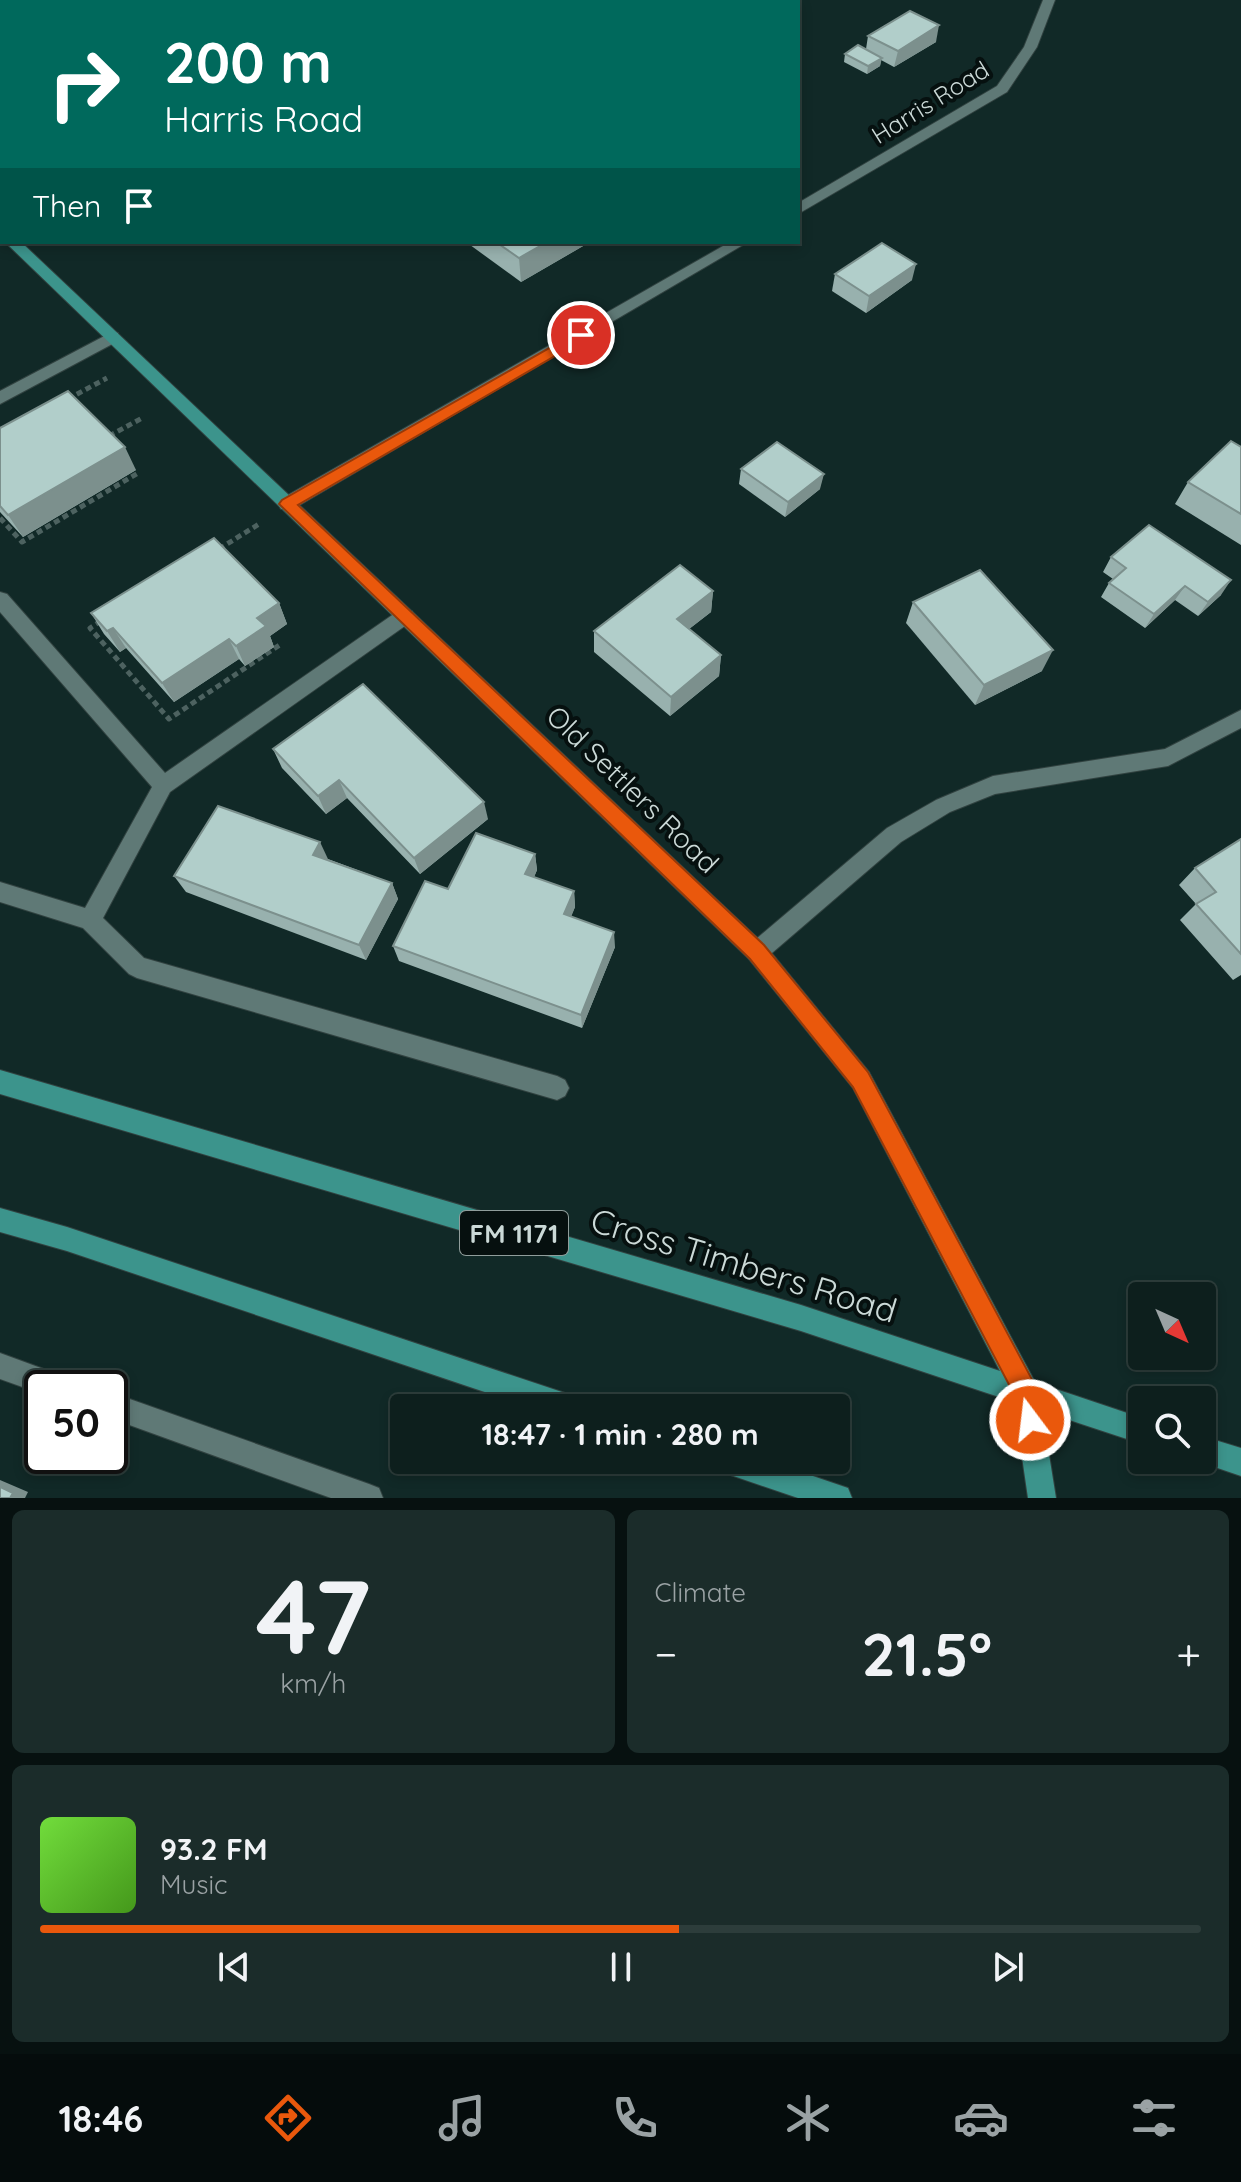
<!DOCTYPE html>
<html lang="en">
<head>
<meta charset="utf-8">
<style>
  :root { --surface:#0d1f1d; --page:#1b2c2a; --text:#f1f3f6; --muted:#9aa2a4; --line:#2d3d3b; --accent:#ea580c }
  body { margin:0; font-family:Quicksand,sans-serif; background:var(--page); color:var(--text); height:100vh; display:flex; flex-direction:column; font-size:30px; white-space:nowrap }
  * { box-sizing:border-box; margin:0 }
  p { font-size:26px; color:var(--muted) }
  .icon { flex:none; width:44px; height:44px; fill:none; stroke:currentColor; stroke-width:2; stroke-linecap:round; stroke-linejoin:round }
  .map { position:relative; height:1498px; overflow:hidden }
  .details { display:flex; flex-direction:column; gap:12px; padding:12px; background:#071110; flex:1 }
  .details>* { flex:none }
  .top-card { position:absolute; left:0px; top:0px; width:800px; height:244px; box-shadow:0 4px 12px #0003,0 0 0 2px var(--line); background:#00695c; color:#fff; overflow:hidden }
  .needle { width:52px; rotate:136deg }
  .controls { position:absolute; left:1128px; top:1282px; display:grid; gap:16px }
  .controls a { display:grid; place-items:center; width:88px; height:88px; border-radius:8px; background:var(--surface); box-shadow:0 4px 12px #0003,0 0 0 2px var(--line); font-size:40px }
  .speed { position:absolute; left:24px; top:1370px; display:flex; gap:16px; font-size:40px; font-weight:700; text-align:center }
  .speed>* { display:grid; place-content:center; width:104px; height:104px; border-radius:50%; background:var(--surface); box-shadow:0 4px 12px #0003,0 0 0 2px var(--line); line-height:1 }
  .speed .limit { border:4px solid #111; border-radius:12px; background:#fff; color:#111 }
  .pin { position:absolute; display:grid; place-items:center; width:68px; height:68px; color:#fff; margin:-34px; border:4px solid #fff; border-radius:50%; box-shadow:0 2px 8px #0007 }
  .me { position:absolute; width:88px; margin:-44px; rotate:345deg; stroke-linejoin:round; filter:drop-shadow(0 0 6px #0008) }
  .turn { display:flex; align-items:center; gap:28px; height:168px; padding:0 32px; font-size:36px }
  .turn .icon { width:104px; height:104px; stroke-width:2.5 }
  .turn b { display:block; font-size:56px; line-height:68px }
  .then { display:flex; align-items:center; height:76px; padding:0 32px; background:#0003; gap:16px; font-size:30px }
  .big { font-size:60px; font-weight:800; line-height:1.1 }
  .details .widget { flex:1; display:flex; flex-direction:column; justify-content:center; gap:12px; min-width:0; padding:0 28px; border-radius:12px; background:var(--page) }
  .details .dial { align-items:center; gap:0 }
  .dial b { font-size:104px; line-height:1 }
  .song { display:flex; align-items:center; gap:24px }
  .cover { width:96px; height:96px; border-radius:12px; background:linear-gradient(135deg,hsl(100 70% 55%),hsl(100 70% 35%)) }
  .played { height:8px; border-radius:4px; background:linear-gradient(90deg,var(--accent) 55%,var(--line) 55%) }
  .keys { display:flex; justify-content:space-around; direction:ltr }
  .heat { display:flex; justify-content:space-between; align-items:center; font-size:44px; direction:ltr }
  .details .tiles { flex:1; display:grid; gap:12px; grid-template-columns:1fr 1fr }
  .widget:last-child { grid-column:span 2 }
  .trip { position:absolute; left:390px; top:1394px; width:460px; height:80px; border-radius:8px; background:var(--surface); box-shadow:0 4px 12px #0003,0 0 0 2px var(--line); font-weight:800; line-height:80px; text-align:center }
  .menu { display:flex; height:128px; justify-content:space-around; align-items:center; background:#050c0c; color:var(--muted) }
  .menu .icon { width:56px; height:56px }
  .menu .current { color:var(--accent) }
  .menu b { font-size:36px; color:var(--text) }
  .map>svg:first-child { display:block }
</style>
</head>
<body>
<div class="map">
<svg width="1241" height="1498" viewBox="0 0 1241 1498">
  <rect width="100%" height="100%" fill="#112927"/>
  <path fill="#01433e" d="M7 0H471L9 2Z"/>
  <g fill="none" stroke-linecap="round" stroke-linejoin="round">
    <defs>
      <g id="minor">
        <path d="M1043 0H1055L1037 47 1007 92 798 214V203L997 86 1024 47Z"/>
        <path d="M730 242H748L293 509H281L278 504 281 499Z"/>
        <path d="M112 332 118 333V341L0 404V391Z"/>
        <path d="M0 592 7 594 165 773 398 611H412L414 616 412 621 170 792 103 918 144 958 557 1076 565 1080 569 1088 565 1096 557 1100 137 978 129 974 83 928 0 902V882L85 908 152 787 0 612Z"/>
        <path d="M1241 710V728L1168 766 995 794 950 812 901 842 765 959 757 962 749 959 746 952 749 945 887 828 936 800 993 776 1165 749Z"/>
        <path d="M0 1353 71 1379 75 1388H42V1394L0 1379Z"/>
        <path d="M110 1392 369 1484 379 1488 383 1498H331L110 1418Z"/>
      </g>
      <g id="major">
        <path d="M5 242H21L765 945 869 1072 1035 1382 1142 1418V1444L1042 1411 1056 1498H1028L1014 1402 801 1331 0 1094V1070L801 1305 1000 1371 853 1088 749 959Z"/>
        <path d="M0 1208 67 1227 571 1395 580 1399 584 1408H532L67 1251 0 1232Z"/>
        <path d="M1202 1436 1241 1448V1476L1194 1460H1202Z"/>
        <path d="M712 1460H766L848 1488 852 1498H798L716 1470Z"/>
      </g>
    </defs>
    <use href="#minor" stroke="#314240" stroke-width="2"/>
    <use href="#major" stroke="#314240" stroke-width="2"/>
    <g stroke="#4d6260" stroke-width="5" stroke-dasharray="6 4" stroke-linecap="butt">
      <path d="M68 399 107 378"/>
      <path d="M109 436 144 417"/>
      <path d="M0 518 22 542 138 473"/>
      <path d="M219 549 259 524"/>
      <path d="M101 621 90 628 169 719 281 644"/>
    </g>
    <use href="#minor" fill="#5f7976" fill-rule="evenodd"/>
    <use href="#major" fill="#3c948c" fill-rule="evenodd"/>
  </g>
  <g fill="#98b1ae">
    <path d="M868 36 936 42 894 67 881 60 880 66 867 74 844 62 845 54 866 49Z"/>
    <path d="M466 242H590L521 282Z"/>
    <path d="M835 274 912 280 866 313 832 291Z"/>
    <path d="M0 428 136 470 23 537 0 512Z"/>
    <path d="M1241 447V545L1175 504 1188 482Z"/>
    <path d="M741 469 820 489 785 517 739 484Z"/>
    <path d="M1111 557 1221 595 1198 616 1175 600 1145 628 1101 597 1109 583 1113 579 1103 572Z"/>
    <path d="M713 591 711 612 689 629 721 655 719 676 670 716 594 652V631Z"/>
    <path d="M913 602 1042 671 975 705 906 623Z"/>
    <path d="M279 603 287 624 270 636 274 647 245 666 239 659 174 702 126 648 120 652 104 634 91 613Z"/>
    <path d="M273 749 488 819 420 874 347 798 326 814 282 768Z"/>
    <path d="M1241 839V975L1233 980 1180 920 1196 904 1179 885 1195 868Z"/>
    <path d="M535 854 537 870 534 877 574 891 575 907 571 916 615 947 582 1028 399 961 393 946Z"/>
    <path d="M328 859 392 883 398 899 366 960 186 892 174 876Z"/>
  </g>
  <g fill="#7c908d">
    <path d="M939 25 936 42 894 67 898 51Z"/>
    <path d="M882 58 880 66 867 74 868 66Z"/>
    <path d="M547 242H590L521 282 519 258Z"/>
    <path d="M916 264 912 280 866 313 869 296Z"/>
    <path d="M125 447 136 470 23 537 8 515Z"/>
    <path d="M824 474 820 489 785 517 788 502Z"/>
    <path d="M1231 580 1221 595 1198 616 1208 602Z"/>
    <path d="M1185 586 1175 600 1145 628 1154 614Z"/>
    <path d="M713 591 711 612 675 640 677 619Z"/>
    <path d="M279 603 287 624 270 636 274 647 245 666 236 646 257 618Z"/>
    <path d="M113 628 126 648 120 652 107 631Z"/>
    <path d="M229 639 239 659 174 702 162 683Z"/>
    <path d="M1053 650 1042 671 975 705 984 685Z"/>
    <path d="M721 655 719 676 670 716 671 697Z"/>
    <path d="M339 780 347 798 326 814 318 796Z"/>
    <path d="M484 802 488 819 420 874 414 858Z"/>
    <path d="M320 842 328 859 321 871 313 855Z"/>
    <path d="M535 854 537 870 528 891 525 874Z"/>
    <path d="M392 883 398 899 366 960 359 945Z"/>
    <path d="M574 891 575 907 566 930 564 914Z"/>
    <path d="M614 932 615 947 582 1028 581 1015Z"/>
    <path d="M0 1480 28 1492 25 1498H10L0 1487Z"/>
  </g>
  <g fill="#b1ceca" stroke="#7c908d" stroke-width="2">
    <path d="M910 11 939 25 898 51 868 36Z"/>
    <path d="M858 45 882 58 868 66 845 54Z"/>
    <path d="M496 242H547L519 258Z"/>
    <path d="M882 243 916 264 869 296 835 274Z"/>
    <path d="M68 391 125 447 8 515 0 506V428Z"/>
    <path d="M1231 441 1241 447V514L1188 482Z"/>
    <path d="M777 442 824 474 788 502 741 469Z"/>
    <path d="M1149 525 1231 580 1208 602 1185 586 1154 614 1109 583 1126 568 1111 557Z"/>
    <path d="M214 538 279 603 257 618 266 626 236 646 229 639 162 683 113 628 107 631 91 613Z"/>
    <path d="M680 565 713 591 677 619 721 655 671 697 594 631Z"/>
    <path d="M980 570 1053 650 984 685 913 602Z"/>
    <path d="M363 684 484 802 414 858 339 780 318 796 273 749Z"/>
    <path d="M218 806 320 842 313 855 392 883 359 945 174 876Z"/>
    <path d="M476 833 535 854 525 874 574 891 564 914 614 932 581 1015 393 946 425 881 448 889Z"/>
    <path d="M1241 839V954L1196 904 1216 892 1195 868Z"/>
    <path d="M0 1487 13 1493 10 1498H0Z"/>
  </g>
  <path fill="#ea580c" stroke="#983908" stroke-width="2" d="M581 330 588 335 586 338 298 505 764 945 868 1072 1035 1385 1042 1420 1039 1428 1030 1432 1022 1428 1015 1396 853 1087 750 959 279 504 282 500Z"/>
  <g text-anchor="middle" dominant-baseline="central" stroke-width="8" stroke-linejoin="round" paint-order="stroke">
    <g font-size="24" fill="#cbd9d7" stroke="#06100f">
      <text transform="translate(930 102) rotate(-32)">Harris Road</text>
    </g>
    <rect fill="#06100f" stroke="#909d9b" stroke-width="2" x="460" y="1211" width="108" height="44" rx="6"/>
    <g font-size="26" font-weight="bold" fill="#cbd9d7">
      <text x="514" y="1233">FM 1171</text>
    </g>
    <g font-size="28" fill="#cbd9d7" stroke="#06100f">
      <text transform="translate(633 789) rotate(44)">Old Settlers Road</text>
    </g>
    <g font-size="34" fill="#cbd9d7" stroke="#06100f">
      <text transform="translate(744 1265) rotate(17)">Cross Timbers Road</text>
    </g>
  </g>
</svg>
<div class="controls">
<a><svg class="needle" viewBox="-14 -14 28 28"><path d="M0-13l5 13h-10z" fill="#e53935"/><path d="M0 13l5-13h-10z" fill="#9aa2a4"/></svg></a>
<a><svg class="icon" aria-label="search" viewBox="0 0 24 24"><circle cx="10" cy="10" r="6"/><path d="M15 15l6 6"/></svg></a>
</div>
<div class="speed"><div class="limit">50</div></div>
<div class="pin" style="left:581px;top:335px;background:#d93025"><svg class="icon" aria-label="arrive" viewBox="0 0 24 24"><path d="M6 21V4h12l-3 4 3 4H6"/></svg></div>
<svg class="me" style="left:1030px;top:1420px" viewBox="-20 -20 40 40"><circle r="17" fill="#ea580c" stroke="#fff" stroke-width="3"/><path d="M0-11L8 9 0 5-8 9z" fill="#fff"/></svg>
<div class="trip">18:47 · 1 min · 280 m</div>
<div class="top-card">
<div class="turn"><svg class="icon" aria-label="right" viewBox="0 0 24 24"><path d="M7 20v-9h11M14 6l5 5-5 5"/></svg><div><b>200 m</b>Harris Road</div></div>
<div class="then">Then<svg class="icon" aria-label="arrive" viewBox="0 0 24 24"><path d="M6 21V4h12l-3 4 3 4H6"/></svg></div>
</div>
</div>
<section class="details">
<div class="tiles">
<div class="widget dial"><b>47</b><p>km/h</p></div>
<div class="widget"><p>Climate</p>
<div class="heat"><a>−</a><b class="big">21.5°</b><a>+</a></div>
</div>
<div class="widget">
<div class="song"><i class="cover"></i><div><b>93.2 FM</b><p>Music</p></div></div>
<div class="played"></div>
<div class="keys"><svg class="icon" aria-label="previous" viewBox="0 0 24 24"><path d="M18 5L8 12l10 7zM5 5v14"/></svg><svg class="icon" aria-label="pause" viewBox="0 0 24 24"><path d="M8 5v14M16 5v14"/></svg><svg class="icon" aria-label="next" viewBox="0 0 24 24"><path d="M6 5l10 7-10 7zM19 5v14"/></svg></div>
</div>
</div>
</section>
<nav class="menu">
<b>18:46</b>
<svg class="icon current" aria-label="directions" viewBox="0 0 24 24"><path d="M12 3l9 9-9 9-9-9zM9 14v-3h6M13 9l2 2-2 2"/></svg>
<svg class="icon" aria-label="music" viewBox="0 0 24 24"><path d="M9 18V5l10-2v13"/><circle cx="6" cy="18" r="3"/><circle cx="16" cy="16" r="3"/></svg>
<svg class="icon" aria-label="phone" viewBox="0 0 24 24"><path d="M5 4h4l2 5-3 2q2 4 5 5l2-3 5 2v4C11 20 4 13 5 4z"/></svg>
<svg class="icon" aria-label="climate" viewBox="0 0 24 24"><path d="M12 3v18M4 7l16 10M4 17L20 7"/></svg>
<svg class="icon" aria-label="car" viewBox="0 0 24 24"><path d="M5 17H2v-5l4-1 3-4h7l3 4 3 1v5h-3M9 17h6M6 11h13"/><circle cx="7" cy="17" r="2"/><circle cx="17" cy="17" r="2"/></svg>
<svg class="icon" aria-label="filters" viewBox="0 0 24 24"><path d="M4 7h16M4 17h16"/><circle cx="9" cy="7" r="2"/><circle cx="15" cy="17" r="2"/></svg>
</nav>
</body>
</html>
